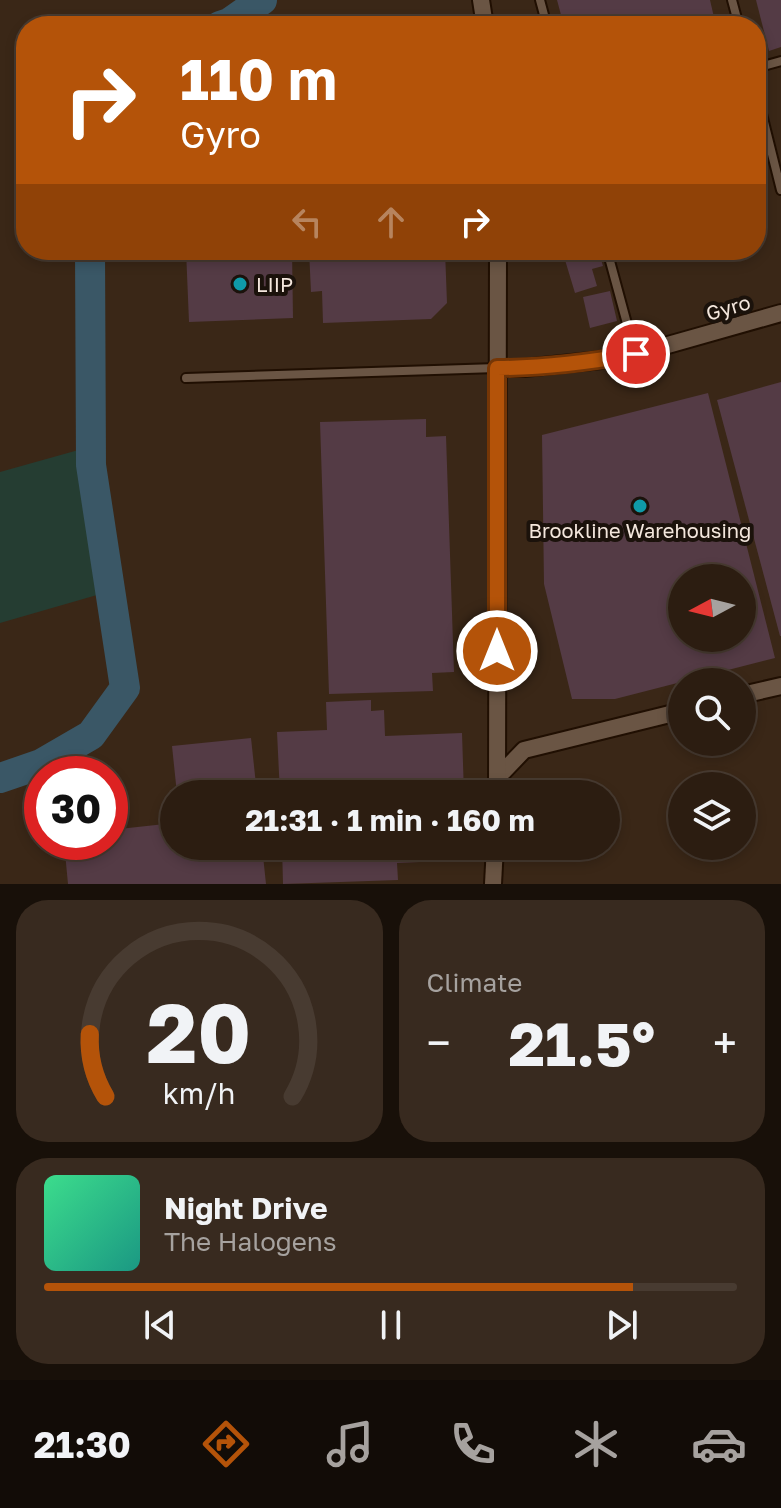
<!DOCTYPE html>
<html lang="en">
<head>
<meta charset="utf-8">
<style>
  :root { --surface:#2c1d11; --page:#382a1f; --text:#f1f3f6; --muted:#a6a29f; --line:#483b31; --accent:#b45309 }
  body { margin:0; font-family:"Golos Text",sans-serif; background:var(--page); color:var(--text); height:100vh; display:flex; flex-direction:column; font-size:30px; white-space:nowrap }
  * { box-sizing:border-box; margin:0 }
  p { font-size:26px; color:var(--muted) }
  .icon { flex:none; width:44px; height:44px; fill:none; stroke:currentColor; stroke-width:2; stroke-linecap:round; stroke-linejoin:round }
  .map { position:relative; height:884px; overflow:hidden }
  .panel { display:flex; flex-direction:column; gap:16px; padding:16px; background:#181009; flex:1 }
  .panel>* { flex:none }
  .banner { position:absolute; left:16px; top:16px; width:750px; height:244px; border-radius:32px; box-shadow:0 4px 12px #0003,0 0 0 2px var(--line); background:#b45309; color:#fff; overflow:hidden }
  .needle { width:52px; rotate:263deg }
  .tools { position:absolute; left:668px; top:564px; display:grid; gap:16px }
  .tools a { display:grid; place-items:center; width:88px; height:88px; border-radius:50%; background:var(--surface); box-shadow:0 4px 12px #0003,0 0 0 2px var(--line); font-size:40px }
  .speed { position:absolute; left:24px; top:756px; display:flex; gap:16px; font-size:40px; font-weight:700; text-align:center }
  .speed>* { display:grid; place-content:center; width:104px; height:104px; border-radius:50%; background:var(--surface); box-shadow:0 4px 12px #0003,0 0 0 2px var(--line); line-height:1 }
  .speed .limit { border:12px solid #d22; background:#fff; color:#111 }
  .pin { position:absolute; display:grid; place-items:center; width:68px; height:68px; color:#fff; margin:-34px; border:4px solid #fff; border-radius:50%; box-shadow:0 2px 8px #0007 }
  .me { position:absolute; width:88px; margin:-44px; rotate:0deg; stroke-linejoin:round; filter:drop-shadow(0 0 6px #0008) }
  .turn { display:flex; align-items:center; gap:28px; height:168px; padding:0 32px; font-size:36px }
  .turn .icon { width:104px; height:104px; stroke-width:2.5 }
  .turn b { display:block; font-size:56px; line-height:68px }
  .lanes { display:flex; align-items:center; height:76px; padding:0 32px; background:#0003; justify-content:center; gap:40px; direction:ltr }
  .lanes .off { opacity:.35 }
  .big { font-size:60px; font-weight:700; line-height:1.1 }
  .panel .tile { flex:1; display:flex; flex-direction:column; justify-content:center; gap:12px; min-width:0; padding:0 28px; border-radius:32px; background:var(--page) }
  .panel .dial { align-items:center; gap:0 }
  .dial svg { height:208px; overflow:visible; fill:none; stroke:var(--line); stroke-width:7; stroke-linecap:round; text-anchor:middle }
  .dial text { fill:var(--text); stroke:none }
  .song { display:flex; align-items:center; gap:24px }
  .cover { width:96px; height:96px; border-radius:12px; background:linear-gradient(135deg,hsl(150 70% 55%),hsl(170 70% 35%)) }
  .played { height:8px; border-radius:4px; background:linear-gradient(90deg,var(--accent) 85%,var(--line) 85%) }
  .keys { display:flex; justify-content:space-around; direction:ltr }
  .heat { display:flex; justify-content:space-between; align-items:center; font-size:44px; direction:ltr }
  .panel .tiles { flex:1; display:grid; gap:16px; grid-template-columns:1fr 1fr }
  .tile:last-child { grid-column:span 2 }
  .trip { position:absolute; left:160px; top:780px; width:460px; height:80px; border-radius:40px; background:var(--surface); box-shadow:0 4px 12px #0003,0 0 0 2px var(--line); font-weight:700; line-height:80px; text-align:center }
  .tabs { display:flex; height:128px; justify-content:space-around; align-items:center; background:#120c07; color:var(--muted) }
  .tabs .icon { width:56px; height:56px }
  .tabs .selected { color:var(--accent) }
  .tabs b { font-size:36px; color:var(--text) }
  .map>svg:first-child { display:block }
</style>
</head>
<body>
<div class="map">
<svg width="781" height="884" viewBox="0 0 781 884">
  <rect width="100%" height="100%" fill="#3a2717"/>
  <path fill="#253d32" d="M82 449 97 595 0 623V472Z"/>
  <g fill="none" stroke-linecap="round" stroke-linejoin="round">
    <g stroke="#3a5766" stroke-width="30">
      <path d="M220 26 229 23 262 0"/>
      <path d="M0 778 41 764 91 735 125 688 91 465 90 250"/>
    </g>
  </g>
  <g fill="#543b45" fill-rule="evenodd">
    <path d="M557 0H710L716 26H564Z"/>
    <path d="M756 0H781V47L769 51Z"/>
    <path d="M186 250H292L293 318 189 322Z"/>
    <path d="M309 250H445L447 303 431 319 323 323 322 291 311 292Z"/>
    <path d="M562 250H598L603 266 592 269 597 286 575 293Z"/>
    <path d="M610 291 617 321 590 328 583 297Z"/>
    <path d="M781 382V636H780L717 400Z"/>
    <path d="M708 393 775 658 615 699H572L544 584 542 435ZM682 578H742V638H682Z"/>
    <path d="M426 419V437L446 436 454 672 432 673 433 691 329 694 320 422Z"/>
    <path d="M371 700V711L384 710 385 736 462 733 464 794H280L277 732 327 730 326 702Z"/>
    <path d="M251 738 257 794H177L172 746Z"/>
    <path d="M174 823V846H262L266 884H68L64 842H110V830Z"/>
    <path d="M282 846H466L467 860 397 863 398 880 283 884Z"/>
  </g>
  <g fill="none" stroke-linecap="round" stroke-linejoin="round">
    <defs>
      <g id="lane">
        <path d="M540 0 547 26"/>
        <path d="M732 0 739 26"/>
        <path d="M756 68 781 61"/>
        <path d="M756 90 781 190"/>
        <path d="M607 250 635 353"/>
        <path d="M186 378 497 368"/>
      </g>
      <g id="street">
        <path d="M481 0 485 26"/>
        <path d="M497 368H524L601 360 636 354 781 313"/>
        <path d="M742 695 781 686"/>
        <path d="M498 777 524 750 682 711"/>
        <path d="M497 794 498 250"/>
        <path d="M493 884 495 846"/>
      </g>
    </defs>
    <use href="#lane" stroke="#200f02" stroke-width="12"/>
    <use href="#street" stroke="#200f02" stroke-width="20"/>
    <use href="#lane" stroke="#6a5544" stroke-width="8"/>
    <use href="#street" stroke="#6a5544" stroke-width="16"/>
  </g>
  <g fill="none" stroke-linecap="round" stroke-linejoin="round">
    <defs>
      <path id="route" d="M497 651V368C543 368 590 362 636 354"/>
    </defs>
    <use href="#route" stroke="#753606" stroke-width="20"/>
    <use href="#route" stroke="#b45309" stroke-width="14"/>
  </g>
  <g fill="#0f9aa8" stroke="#1b120b" stroke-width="3">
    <circle cx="240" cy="284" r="8"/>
    <circle cx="640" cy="506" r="8"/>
  </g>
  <g text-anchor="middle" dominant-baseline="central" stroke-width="8" stroke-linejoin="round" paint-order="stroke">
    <g font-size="20" fill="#f4e7dd" stroke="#1b120b" text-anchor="start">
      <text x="256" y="284">LIIP</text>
      <text x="640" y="530" text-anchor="middle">Brookline Warehousing</text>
    </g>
    <g font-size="20" fill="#f4e7dd" stroke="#1b120b">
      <text transform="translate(728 307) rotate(-16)">Gyro</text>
    </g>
  </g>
</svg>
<div class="tools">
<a><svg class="needle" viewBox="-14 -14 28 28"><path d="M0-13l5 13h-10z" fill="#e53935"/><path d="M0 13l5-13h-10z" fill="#a6a29f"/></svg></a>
<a><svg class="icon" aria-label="search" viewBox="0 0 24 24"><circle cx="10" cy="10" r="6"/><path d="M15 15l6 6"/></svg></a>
<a><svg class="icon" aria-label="layers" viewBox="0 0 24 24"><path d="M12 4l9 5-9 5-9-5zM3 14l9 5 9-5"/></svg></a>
</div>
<div class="speed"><div class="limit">30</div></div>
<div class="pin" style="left:636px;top:354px;background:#d93025"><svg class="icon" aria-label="arrive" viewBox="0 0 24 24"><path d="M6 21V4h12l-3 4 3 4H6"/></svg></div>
<svg class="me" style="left:497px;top:651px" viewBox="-20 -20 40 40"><circle r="17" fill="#b45309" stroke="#fff" stroke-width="3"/><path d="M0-11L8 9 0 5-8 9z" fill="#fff"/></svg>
<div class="trip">21:31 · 1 min · 160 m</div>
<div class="banner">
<div class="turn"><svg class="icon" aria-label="right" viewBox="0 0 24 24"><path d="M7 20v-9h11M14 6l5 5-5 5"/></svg><div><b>110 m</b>Gyro</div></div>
<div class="lanes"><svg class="icon off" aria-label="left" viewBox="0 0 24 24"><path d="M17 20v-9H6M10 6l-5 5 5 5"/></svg><svg class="icon off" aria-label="ahead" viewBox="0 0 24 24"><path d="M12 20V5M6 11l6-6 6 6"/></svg><svg class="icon" aria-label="right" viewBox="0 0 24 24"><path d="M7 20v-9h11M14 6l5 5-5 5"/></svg></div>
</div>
</div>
<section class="panel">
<div class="tiles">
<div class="tile dial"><svg viewBox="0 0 100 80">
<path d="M14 69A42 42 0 1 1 86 69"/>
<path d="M14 69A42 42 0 0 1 8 45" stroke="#b45309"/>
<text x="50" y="56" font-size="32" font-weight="700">20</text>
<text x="50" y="72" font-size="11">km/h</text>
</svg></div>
<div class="tile"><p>Climate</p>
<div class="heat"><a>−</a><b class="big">21.5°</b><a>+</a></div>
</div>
<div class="tile">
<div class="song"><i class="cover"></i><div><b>Night Drive</b><p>The Halogens</p></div></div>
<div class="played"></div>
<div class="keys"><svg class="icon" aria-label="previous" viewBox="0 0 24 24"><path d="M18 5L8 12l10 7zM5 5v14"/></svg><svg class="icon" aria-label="pause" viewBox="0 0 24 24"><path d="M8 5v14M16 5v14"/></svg><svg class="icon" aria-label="next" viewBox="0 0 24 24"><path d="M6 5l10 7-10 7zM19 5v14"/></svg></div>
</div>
</div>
</section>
<nav class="tabs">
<b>21:30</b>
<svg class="icon selected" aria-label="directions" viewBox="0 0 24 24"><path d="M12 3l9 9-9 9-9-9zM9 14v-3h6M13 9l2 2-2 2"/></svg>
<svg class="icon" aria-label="music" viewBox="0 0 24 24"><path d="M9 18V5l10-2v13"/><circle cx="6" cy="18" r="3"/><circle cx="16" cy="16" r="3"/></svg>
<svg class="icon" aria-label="phone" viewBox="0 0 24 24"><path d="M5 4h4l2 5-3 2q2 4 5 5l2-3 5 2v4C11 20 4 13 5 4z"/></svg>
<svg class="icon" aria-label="climate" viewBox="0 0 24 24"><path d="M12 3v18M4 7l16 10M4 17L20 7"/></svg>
<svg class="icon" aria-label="car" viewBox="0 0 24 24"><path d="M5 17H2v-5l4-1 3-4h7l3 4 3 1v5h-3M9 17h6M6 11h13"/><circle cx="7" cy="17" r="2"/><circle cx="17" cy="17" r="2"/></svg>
</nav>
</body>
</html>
